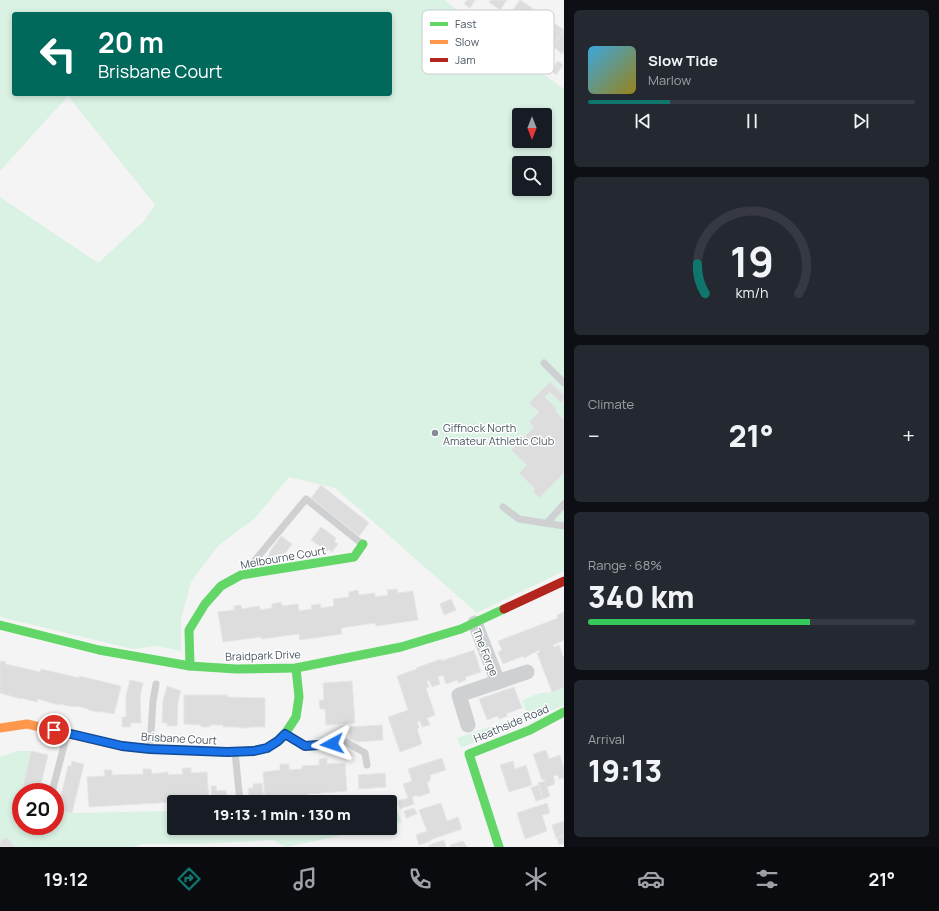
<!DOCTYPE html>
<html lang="en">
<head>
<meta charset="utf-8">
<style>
  :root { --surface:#171b24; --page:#242831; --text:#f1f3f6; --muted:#9ea1a6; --line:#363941; --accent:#0f766e }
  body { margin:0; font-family:Manrope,sans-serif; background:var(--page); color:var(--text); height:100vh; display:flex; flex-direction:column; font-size:15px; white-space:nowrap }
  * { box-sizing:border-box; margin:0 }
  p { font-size:13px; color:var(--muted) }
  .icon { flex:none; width:22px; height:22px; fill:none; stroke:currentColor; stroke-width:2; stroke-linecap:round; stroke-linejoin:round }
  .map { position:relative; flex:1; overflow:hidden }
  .details { display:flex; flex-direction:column; gap:10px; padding:10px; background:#0d0f14; width:375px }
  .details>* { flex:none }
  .guide { position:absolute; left:12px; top:12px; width:380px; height:84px; border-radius:4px; box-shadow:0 2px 6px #0003; background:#00695c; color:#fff; overflow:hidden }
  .needle { width:26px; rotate:180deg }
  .fabs { position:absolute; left:512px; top:108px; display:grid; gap:8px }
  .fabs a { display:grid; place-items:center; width:40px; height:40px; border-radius:4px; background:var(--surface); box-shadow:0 2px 6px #0003; font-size:20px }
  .speed { position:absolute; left:12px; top:783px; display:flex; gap:8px; font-size:20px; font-weight:700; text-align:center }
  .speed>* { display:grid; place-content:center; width:52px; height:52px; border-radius:50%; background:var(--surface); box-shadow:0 2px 6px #0003; line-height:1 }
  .speed .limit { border:6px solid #d22; background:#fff; color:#111 }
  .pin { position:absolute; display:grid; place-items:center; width:34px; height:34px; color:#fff; margin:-17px; border:2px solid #fff; border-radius:50%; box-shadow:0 1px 4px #0007 }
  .me { position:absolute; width:44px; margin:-22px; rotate:265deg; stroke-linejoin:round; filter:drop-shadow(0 0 3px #0008) }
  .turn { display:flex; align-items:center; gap:14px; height:84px; padding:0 20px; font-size:18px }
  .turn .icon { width:52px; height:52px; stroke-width:2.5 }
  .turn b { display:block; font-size:28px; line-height:34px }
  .big { font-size:30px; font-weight:800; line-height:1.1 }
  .details .tile { flex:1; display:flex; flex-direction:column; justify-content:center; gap:6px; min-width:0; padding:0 14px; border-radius:6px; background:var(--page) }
  .details .dial { align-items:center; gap:0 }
  .dial svg { height:104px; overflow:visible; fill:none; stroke:var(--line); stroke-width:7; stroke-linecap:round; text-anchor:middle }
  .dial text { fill:var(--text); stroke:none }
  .song { display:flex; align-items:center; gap:12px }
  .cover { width:48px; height:48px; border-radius:6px; background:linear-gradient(135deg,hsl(200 70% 55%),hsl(50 70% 35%)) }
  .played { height:4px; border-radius:2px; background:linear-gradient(90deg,var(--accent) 25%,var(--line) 25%) }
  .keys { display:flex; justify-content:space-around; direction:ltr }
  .heat { display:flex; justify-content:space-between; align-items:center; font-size:22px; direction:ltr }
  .charge { height:6px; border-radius:3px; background:linear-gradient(90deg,#34c759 68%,var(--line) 0) }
  .trip { position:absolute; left:167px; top:795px; width:230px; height:40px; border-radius:4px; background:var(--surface); box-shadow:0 2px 6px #0003; font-weight:800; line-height:40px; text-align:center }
  .menu { display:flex; height:64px; justify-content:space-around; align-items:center; background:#090b0e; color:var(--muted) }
  .menu .icon { width:28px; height:28px }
  .menu .selected { color:var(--accent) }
  .menu b { font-size:18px; color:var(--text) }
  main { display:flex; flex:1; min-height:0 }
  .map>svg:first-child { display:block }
</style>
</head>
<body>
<main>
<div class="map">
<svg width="564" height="847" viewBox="0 0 564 847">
  <rect width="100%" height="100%" fill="#f4f4f4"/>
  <g fill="#d9f2e3" fill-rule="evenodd">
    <path d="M0 0H444L489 35 564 89V571L477 613 335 488 289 477 255 518 218 546 191 582 181 619V651L158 646 133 649 0 617V197L98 263 144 221 155 205 68 96 0 171ZM14 14H390V94H14ZM519 115H545V141H519ZM519 163H545V189H519Z"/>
    <path d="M564 687V705L461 748 457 738 527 714 522 700 540 693 552 692Z"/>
    <path d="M17 751H31L19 803H21V826H55V809L73 813 174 811V828H376L286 847 273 840 203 844H143L134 847H15L6 837 0 842V757Z"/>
    <path d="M390 795 402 822 390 825V802H356Z"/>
  </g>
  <g fill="#ddddde" stroke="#e5e6e7">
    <path d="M467 0H475L470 8 464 4Z"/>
    <path d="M490 0H507L500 10 489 2Z"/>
    <path d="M520 0 532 8 521 24 509 15Z"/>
    <path d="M532 8 544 16 533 31 521 24Z"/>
    <path d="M552 22 564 30 553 46 548 43 545 46 540 43 543 39 541 38Z"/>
    <path d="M564 30V53L563 52 562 54 553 46Z"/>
    <path d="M558 61 563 65 556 75 551 71Z"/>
    <path d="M550 382 564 395V399L561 403 550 392 545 397 557 409 555 411 564 420V473L539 498 533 491 535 489 519 473 527 465 511 450 534 427 529 422 539 412 529 403Z"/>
    <path d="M321 485 369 523 359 536 311 498Z"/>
    <path d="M321 527 336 538 334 541 338 544 332 552 329 549 327 551 311 540Z"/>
    <path d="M281 536 292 544 277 564 267 558 270 553H269Z"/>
    <path d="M397 589 398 593 413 591 418 620 376 626 375 623 341 628 342 634 300 640 299 634 261 639V637L223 642 218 612 234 610V606L241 605 242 609 259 606 260 610 272 608V604L281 602 282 606 298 604 299 611 312 609 311 605 320 604 321 608 334 606 333 599 349 597V592L358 590 359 595 375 593V597L388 595 387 590Z"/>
    <path d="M451 599 456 610 444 615 440 604Z"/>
    <path d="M564 612V640L553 645 554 647 559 645 564 659V687L552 692 537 653 540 652 539 650 524 658 523 656 503 664 498 652 502 650 498 641 558 618 557 615Z"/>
    <path d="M474 650 481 672 465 677 466 680 458 683 457 680 446 684 443 675 438 677 440 684 432 687 429 680 427 681 429 687 426 688 435 715 427 718 430 725 422 727 420 721 417 722 419 728 417 729 422 744 400 752 388 717 408 710 397 676 417 669 416 668 441 659V661Z"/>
    <path d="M0 661 6 662 5 664 40 672 41 669 79 678V676L121 686 114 714 97 711V712L88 710 89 709 76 706 75 707 59 704V705L38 699 37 702 21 698V699L0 693Z"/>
    <path d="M130 680 143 683 140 696 141 723H131V727H122V717H126V696Z"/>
    <path d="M352 681 355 723 326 725 325 709H320L319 700H324L323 683Z"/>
    <path d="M167 686 181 691 178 701 177 726H167V723H162L163 701Z"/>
    <path d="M514 687 522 708 506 714 508 716 499 719 498 716 487 720 479 699Z"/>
    <path d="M184 695H227V697L265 698V727H249V728H239V727H223V725H210V727H201V725L184 724Z"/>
    <path d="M382 725 383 740 355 742V740H350V727Z"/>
    <path d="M546 750 549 759 560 755 564 769V778L559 779 558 775 553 776 555 782 553 785 547 787 550 796 543 799 538 783 545 781 544 779 542 780 533 754Z"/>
    <path d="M31 751 48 755 39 792H22Z"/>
    <path d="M327 758V764L345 763 347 791 308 794V796L265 800 263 772 280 770V764H289V770L302 769V766L319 765V759Z"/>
    <path d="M442 758 446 770 430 775 431 778 429 782H427L430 793 417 797V795L412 797 414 804 400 809 398 801 408 798 403 784 412 781 408 769Z"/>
    <path d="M72 761 84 764 72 813 58 809 68 766H71Z"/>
    <path d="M513 761 515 769 526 765 532 785 509 792 500 765Z"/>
    <path d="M182 768H191V773L207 772 209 800 89 807 87 777 105 776 104 770H112V775L143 774V769H151L152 774 168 772V775L183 774Z"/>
    <path d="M385 773 386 787 359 789 358 775Z"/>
    <path d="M262 783 264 802H249L248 788H253V784Z"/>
    <path d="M538 785 543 799 536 801 531 788Z"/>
    <path d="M211 786H216L217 791 226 790 227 802H212Z"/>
    <path d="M441 803 447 821 458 817 462 829 430 840 431 841 419 845 416 835 427 831 419 810Z"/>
    <path d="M547 803 550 813 542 815 547 831 525 839 517 813Z"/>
    <path d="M414 808 417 814 406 818 404 811Z"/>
    <path d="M564 821V835L556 838 552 825Z"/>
    <path d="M564 836V843L559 845 557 838Z"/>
    <path d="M6 837 15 847H0V842Z"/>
    <path d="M444 840 446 847H429V845Z"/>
    <path d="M463 841 467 847H451L450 845Z"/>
  </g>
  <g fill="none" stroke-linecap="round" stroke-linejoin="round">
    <g stroke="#ced0d2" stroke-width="7">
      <path d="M544 363 564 383"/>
      <path d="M503 507 519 519 564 526"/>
      <path d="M547 523 564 504"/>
      <path d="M250 571 251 565 306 499 361 543"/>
      <path d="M286 734 305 746 346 742 365 753 367 765"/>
      <path d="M150 747 153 701 156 684"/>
      <path d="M235 752 240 802"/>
      <path d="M52 792 67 734"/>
    </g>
    <g stroke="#ced0d2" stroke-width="15">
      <path d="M475 623 498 682"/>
      <path d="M468 725 459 695 527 672"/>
    </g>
    <g stroke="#63d668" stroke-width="9">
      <path d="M0 625 99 650 190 666 236 669 296 668 401 647 461 629 504 609"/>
      <path d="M190 666 189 630 205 604 221 586 241 575 354 557 363 544"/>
      <path d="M229 752 254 751 267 748 278 741 285 734 296 717 299 697 296 668"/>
      <path d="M499 847 469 754 530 730 564 712"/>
    </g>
    <path stroke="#ff974d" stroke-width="9" d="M0 728 27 724 122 746 150 749 229 752"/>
    <path stroke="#b3261e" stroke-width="9" d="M504 609 564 581"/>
  </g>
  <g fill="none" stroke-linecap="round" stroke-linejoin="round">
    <defs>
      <path id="route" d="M54 730 122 746 150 749 227 752 254 751 267 748 278 741 285 734 305 746 332 744"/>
    </defs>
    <use href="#route" stroke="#114b97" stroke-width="10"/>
    <use href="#route" stroke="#1a73e8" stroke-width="7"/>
  </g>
  <circle fill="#868d94" stroke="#fff" stroke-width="1.5" cx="435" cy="433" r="4"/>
  <g text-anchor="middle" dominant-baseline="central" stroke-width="3" stroke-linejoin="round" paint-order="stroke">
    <g font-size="11" fill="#4a5661" stroke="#fff" text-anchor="start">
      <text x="443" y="427">Giffnock North<tspan x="443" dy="13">Amateur Athletic Club</tspan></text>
    </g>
    <g font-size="11" fill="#4a5661" stroke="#fff">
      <text transform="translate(283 557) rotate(-10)">Melbourne Court</text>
      <text transform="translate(486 652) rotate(68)">The Forge</text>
      <text transform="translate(263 655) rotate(-2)">Braidpark Drive</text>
      <text transform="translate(511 723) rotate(-23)">Heathside Road</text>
      <text transform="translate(179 738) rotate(3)">Brisbane Court</text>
    </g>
  </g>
  <rect x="422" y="10" width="132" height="64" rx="6" fill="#fff" stroke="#c9ccd0" stroke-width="1"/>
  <rect x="430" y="22" width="18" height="4" fill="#63d668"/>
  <rect x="430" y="40" width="18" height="4" fill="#ff974d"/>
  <rect x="430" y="58" width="18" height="4" fill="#b3261e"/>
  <g font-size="11" fill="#4a5661">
    <text x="455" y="28">Fast</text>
    <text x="455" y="46">Slow</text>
    <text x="455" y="64">Jam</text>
  </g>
</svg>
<div class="fabs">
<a><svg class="needle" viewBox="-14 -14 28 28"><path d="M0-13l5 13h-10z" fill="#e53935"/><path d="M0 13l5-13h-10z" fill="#9ea1a6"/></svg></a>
<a><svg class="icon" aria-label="search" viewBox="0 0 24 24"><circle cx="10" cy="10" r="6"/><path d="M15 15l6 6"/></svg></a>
</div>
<div class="speed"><div class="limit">20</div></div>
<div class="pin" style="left:54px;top:730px;background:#d93025"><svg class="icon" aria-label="arrive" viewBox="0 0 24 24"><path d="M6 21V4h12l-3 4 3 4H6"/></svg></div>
<svg class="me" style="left:332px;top:744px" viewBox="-20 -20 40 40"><path d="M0-17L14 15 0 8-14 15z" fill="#1a73e8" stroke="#fff" stroke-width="4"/></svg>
<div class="trip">19:13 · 1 min · 130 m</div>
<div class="guide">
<div class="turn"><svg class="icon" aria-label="left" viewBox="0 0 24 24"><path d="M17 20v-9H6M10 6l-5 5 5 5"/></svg><div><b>20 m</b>Brisbane Court</div></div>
</div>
</div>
<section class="details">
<div class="tile">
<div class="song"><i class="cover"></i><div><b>Slow Tide</b><p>Marlow</p></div></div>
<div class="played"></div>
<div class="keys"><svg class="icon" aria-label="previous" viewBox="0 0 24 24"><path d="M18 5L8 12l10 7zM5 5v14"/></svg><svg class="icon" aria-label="pause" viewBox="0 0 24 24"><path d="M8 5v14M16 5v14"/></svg><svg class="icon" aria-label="next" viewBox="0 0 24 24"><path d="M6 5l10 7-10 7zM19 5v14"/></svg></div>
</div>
<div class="tile dial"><svg viewBox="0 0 100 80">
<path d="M14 69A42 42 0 1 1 86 69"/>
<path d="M14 69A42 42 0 0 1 8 46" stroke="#0f766e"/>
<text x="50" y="56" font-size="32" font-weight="700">19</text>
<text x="50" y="72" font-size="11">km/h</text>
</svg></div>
<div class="tile"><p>Climate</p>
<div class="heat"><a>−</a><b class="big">21°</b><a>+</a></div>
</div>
<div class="tile"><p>Range · 68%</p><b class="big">340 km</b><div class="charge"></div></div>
<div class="tile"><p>Arrival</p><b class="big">19:13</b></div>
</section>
</main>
<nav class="menu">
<b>19:12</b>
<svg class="icon selected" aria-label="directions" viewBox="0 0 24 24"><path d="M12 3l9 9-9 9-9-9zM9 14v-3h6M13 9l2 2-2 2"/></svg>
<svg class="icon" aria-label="music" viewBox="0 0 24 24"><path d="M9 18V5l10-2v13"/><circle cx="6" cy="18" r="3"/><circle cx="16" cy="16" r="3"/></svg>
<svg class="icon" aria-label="phone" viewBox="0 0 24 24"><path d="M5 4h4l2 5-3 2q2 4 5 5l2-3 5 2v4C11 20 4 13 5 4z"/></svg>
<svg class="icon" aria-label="climate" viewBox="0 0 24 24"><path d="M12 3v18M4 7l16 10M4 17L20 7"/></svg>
<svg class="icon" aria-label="car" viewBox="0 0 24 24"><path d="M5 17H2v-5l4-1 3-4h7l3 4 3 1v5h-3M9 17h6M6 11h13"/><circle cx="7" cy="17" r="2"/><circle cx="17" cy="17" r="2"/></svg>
<svg class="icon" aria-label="filters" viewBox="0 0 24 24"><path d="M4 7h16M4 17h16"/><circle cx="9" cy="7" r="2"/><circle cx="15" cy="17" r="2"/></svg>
<b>21°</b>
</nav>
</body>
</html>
